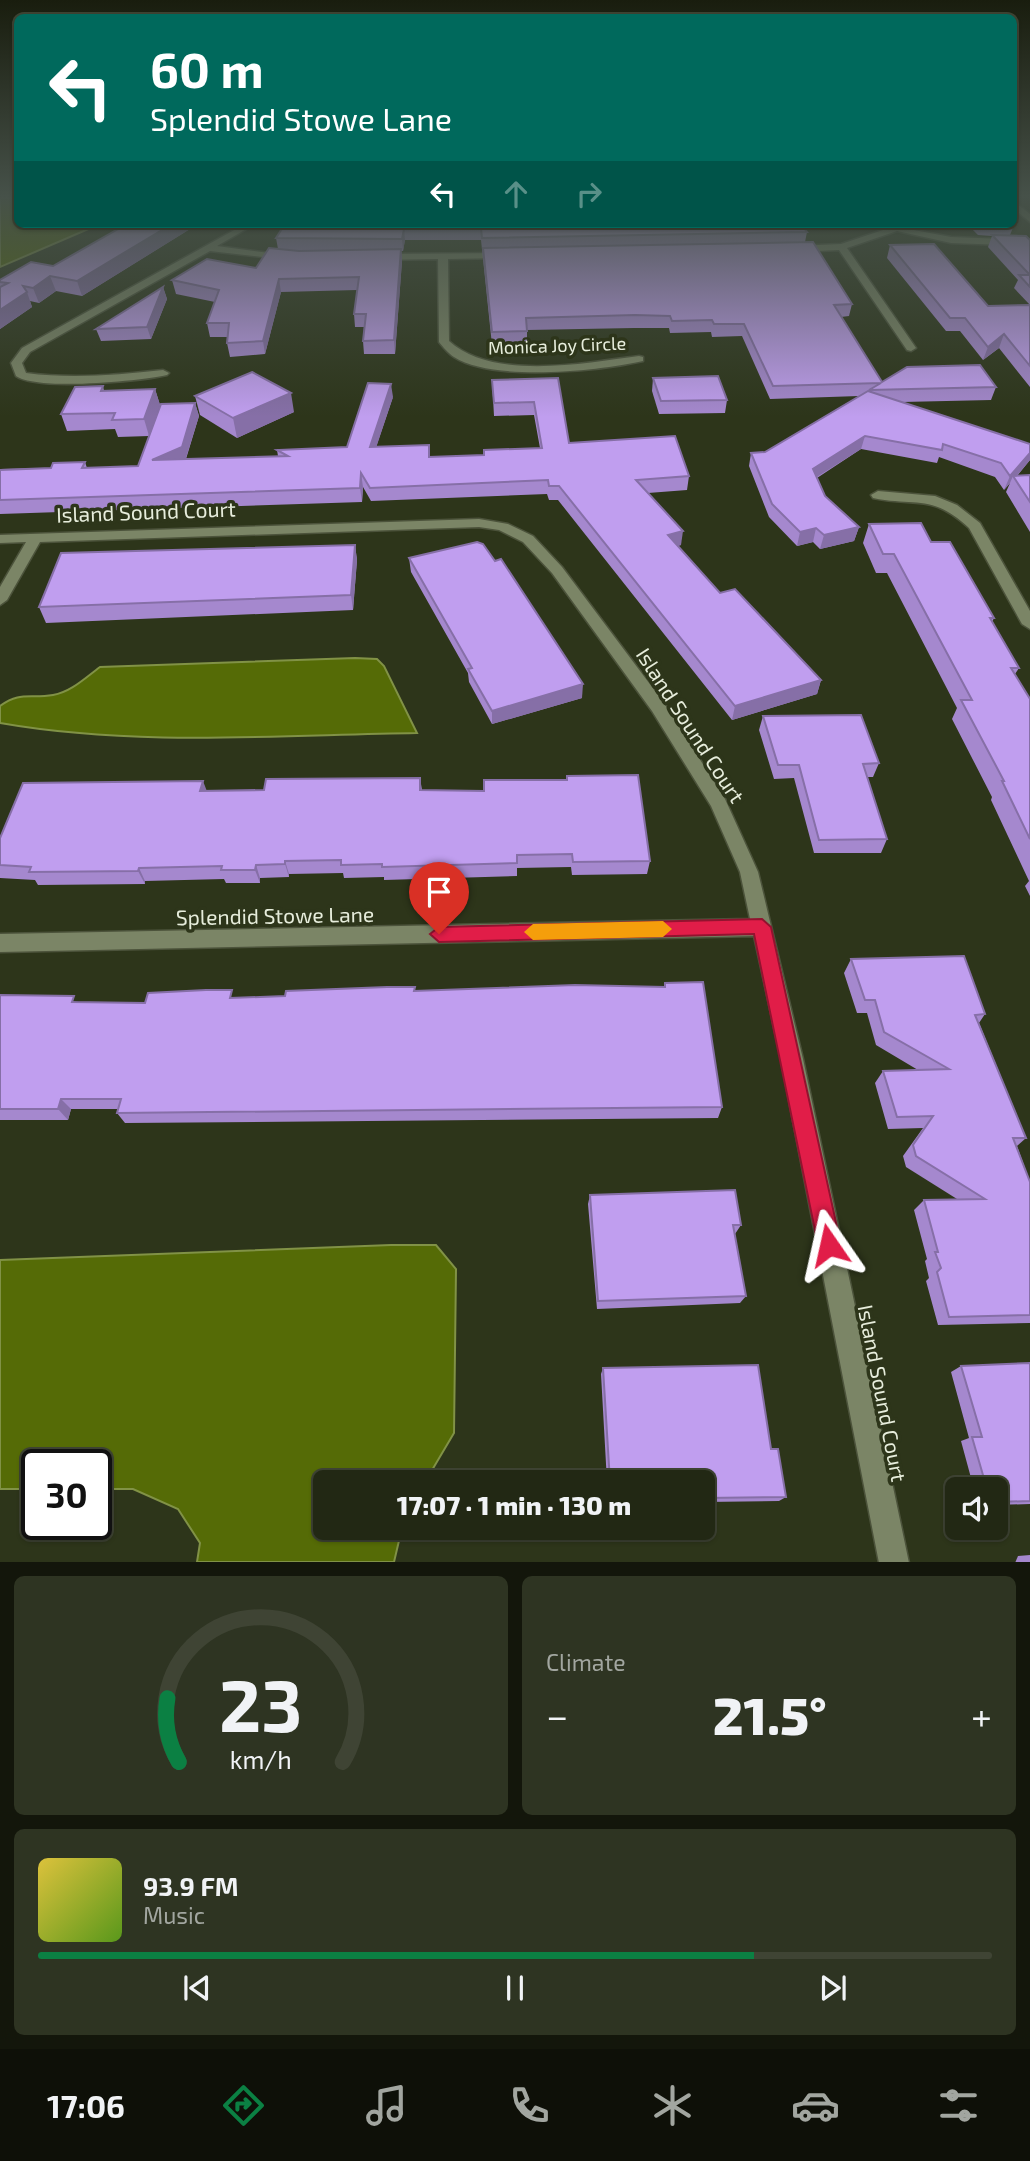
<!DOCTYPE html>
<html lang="en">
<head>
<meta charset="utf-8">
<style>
  :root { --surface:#222814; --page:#2e3422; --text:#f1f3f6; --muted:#a2a6a0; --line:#3f4434; --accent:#0b8043 }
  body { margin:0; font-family:"Exo 2",sans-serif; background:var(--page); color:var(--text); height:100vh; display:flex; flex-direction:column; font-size:26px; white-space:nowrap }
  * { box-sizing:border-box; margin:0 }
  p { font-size:23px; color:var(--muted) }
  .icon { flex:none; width:38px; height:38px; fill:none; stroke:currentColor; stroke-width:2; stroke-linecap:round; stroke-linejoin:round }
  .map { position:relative; height:1562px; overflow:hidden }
  .sheet { display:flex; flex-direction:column; gap:14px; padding:14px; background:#13160b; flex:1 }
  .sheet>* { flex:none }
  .guide { position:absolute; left:14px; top:14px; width:1003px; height:214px; border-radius:10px; box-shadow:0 2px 5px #0004,0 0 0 2px var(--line); background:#00695c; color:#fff; overflow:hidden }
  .controls { position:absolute; left:945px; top:1477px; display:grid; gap:14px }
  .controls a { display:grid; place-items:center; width:63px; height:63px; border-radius:10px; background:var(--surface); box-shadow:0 2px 5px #0004,0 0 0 2px var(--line); font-size:35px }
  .speed { position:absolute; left:21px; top:1449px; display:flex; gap:14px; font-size:35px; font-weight:700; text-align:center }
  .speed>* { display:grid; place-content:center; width:91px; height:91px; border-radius:50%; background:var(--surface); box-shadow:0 2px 5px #0004,0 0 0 2px var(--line); line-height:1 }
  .speed .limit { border:4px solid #111; border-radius:10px; background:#fff; color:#111 }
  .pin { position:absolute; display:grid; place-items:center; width:60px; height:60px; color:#fff; margin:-72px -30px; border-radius:50% 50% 50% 0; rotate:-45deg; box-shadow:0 0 7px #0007 }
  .pin .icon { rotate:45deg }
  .me { position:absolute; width:77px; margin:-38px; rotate:349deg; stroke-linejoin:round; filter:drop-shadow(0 0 5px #0008) }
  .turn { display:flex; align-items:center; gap:24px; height:147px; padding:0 21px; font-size:32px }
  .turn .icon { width:91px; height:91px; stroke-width:2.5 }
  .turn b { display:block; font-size:49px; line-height:60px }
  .lanes { display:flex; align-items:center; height:66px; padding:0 21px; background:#0003; justify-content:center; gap:35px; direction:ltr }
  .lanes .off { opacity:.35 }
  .big { font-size:52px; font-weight:800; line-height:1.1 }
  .sheet .widget { flex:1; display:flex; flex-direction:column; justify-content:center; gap:10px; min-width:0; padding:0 24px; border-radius:10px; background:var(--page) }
  .sheet .dial { align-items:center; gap:0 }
  .dial svg { height:182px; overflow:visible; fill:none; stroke:var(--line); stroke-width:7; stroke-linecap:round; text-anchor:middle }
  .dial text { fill:var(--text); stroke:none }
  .song { display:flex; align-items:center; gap:21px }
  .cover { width:84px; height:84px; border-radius:10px; background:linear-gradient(135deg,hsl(50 70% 55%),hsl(90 70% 35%)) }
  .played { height:7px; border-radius:4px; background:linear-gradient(90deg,var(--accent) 75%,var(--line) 75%) }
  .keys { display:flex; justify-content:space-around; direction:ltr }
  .heat { display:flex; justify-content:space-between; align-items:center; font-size:38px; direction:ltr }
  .sheet .tiles { flex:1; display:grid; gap:14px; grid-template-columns:1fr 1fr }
  .widget:last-child { grid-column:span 2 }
  .trip { position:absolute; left:313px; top:1470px; width:402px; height:70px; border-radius:10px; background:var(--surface); box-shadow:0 2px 5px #0004,0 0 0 2px var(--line); font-weight:800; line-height:70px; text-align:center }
  .dock { display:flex; height:112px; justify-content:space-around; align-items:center; background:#0e1008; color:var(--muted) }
  .dock .icon { width:49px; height:49px }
  .dock .active { color:var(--accent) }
  .dock b { font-size:32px; color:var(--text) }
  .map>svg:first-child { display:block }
</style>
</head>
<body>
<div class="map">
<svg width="1030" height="1563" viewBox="0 0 1030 1563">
  <rect width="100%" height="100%" fill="#2d351a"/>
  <g fill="#556b06" stroke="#819246" stroke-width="2">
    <path d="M0 198H17L18 224H100L0 267Z"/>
    <path d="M355 658 377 659 384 666 417 733C279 735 137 747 0 723V706C20 691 30 699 53 695 71 692 85 678 100 667Z"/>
    <path d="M391 1245H436L456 1269 454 1433 425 1482H326V1528H402L394 1562H197L200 1543 178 1509 133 1489H96V1465H37V1489H0V1260Z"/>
  </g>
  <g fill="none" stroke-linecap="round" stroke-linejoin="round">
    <defs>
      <g id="street">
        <path d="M1013 201 1030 214V222L1013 208Z"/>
        <path d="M245 224H255L217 246 285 255 290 258 288 260 210 251 30 352 22 363 26 373C72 379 117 375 163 370L169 373 167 375C139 381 38 391 16 376L11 363 22 348Z"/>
        <path d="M882 224 951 237 1030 240V246L951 243 897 231 847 248 916 348 911 351 907 350 839 250 796 252 791 249 796 246 841 244 886 229 882 228Z"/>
        <path d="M508 253V257L505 258 448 259 449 341C493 381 585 363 639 356L643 357V361C599 371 493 382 454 357 449 354 443 347 439 342L438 259 379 260 374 257 379 254Z"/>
        <path d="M878 491 935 496 957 505 980 523 1030 611V629L1022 624 969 528C931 493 917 507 873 498L871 495Z"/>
        <path d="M479 519 508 524 533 536 562 567 664 703 725 799 758 872 803 1059 909 1563H879L781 1059 754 936 0 952V934L750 919 740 872 711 806 652 711 552 573 523 542 499 530 479 527 40 542 7 600 0 605V587L26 542 0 543V535Z"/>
      </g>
    </defs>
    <use href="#street" stroke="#4c533b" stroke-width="3"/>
    <use href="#street" fill="#7b8566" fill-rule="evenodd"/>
  </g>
  <g fill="#a588ce" fill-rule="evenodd">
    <path d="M285 224 807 232 805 242 852 304 849 316 841 317 882 382 996 387 991 400 902 402 1030 444V460L1017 476 1030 475V532L1006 492 1010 483 1004 490 995 477 939 457 937 463 861 449 817 478 825 496 859 527 854 541 820 549 813 542 797 546 769 517 749 466 751 453 765 452 859 396 770 399 742 336 712 337 711 332 670 333 669 328H634L527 330V344L492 345 481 240H405L403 251H401L402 261 395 354H364L363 341 364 327H355L354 314 357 290 281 292 265 354 230 357 227 343V337H210L207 323 215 302 176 294 172 280 256 268 278 249 276 238ZM291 250H330L299 251Z"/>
    <path d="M957 224H1012L1014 225 1010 235 1030 240V387L999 348 983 360 960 331H946L887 258 890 245 988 306 1030 305 1014 288 1018 280 988 247 992 236 978 235 971 228H961Z"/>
    <path d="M190 229 82 296 56 291 39 303 30 301 32 307 0 329V280Z"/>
    <path d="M163 287 167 299 151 339 101 341 96 329Z"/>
    <path d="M558 378 569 443 689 476 687 490 648 493 681 545 677 546 720 593 821 680 817 694 732 720 558 500H549L547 494 371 501 363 487 362 502 0 514V469L51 468 85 462 87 468 138 466 195 403 199 416 186 459 278 456 277 450 347 447 393 397 376 447 430 457 484 455 540 448 534 415 494 416 492 380Z"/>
    <path d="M653 378 727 400 725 413 659 414 652 391Z"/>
    <path d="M103 386 104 391 155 389 160 405 149 436 118 437 115 429 67 431 61 414Z"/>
    <path d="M195 396 294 412 237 438 200 415Z"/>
    <path d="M869 524 931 542 994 618 992 622 1019 668 1015 674 1030 699V896L1025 886 1029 881 991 800 992 797 952 719 957 708 887 573H876L863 543Z"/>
    <path d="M355 545 357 560 353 610 46 623 39 607Z"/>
    <path d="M409 558 495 561 582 698 492 724 469 682 468 673 411 572Z"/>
    <path d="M763 716 879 763 873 777H867L887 839 881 853H814L794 778 774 779 759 730Z"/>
    <path d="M420 778 422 790 650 861 647 874 572 875 571 867 517 868V876L384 880V877L344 878 343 873 289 874V877L260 878V883H226L224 879 145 881V884L38 885 35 880 0 878V838L207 791 264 790Z"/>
    <path d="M851 959 985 1014 979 1023 1026 1138 1017 1146 1030 1182V1323L938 1325 926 1281 929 1278 925 1261 927 1259 914 1210 924 1200 957 1199 906 1167 903 1156 923 1128 888 1129 875 1083 883 1071 918 1070 876 1045 867 1013H857L844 973Z"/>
    <path d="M665 983 722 1107 718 1118 125 1123 117 1113 118 1109H71L68 1120H0V995L79 1002 145 1003 285 996 415 987V991L664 987Z"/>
    <path d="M590 1195 741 1225 735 1234 746 1296 740 1303 597 1309 588 1204Z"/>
    <path d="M1030 1363V1504L996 1505V1489H974L961 1441 969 1438 951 1372 961 1366Z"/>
    <path d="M603 1368 771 1449 786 1497 779 1501 704 1502V1482H607L601 1374Z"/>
    <path d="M1030 1555V1563H1015L1018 1556Z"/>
  </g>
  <g fill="#866fa7">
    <path d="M172 224H189L190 229 82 296 77 281Z"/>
    <path d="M404 229 405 240 403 251 402 239Z"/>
    <path d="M401 249 402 261 395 354 394 340Z"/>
    <path d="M50 276 56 291 39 303 33 288Z"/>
    <path d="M279 279 281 292 265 354 263 341Z"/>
    <path d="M163 287 167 299 151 339 147 327Z"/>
    <path d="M27 292 32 307 0 329V310Z"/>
    <path d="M1004 334 999 348 983 360 988 347Z"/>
    <path d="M391 384 393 397 372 460 370 447Z"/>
    <path d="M155 389 160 405 149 436 144 419Z"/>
    <path d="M291 393 294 412 237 438 233 418Z"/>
    <path d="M195 403 199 416 185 461 152 460Z"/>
    <path d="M865 436 861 449 809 482 813 469Z"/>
    <path d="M1030 453V460L1015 478 1013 476 1010 483 1004 490 1010 476Z"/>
    <path d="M361 473 363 487 362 502 360 488Z"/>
    <path d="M859 527 854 541 820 549 824 535Z"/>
    <path d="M816 528 813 542 797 546 800 532Z"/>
    <path d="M683 531 681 545 666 549 668 535Z"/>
    <path d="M355 545 357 560 353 610 351 595Z"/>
    <path d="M821 680 817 694 732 720 735 706Z"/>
    <path d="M583 684 582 698 492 724V711Z"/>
    <path d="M203 781 208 794 200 791Z"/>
    <path d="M285 861 289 874V877L285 864Z"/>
    <path d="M256 865 260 878V883L255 870Z"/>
    <path d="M139 868 145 881V884L138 871Z"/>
    <path d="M61 1099 71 1109 68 1120 58 1109Z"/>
  </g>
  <g fill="#c09eef" stroke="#866fa7" stroke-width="2">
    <path d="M127 224H172L77 281 50 276 33 288 23 286 27 292 0 310V287L8 283 0 282V280L31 262 53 266Z"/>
    <path d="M285 224H801L807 232 482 238 481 228 404 229 402 239 276 238Z"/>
    <path d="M982 224H1012L1014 225Z"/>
    <path d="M992 235 1026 236 1030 240V287L1019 275H1030Z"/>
    <path d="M813 242 852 304 834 305 882 382 907 367 980 365 996 387 869 390 881 383 773 386 744 324H714L712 320 672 321 670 316 635 315 526 318 527 331 492 332 483 248Z"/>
    <path d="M934 244 988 306 1030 305V366L1004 334 988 347 965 318H950L890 245Z"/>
    <path d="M269 248 299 251 401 249 394 340 363 341 366 314H354L359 277 279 279 263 341 227 343 229 323H207L219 290 172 280 207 259 256 268Z"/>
    <path d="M163 287 147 327 96 329Z"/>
    <path d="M252 372 291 393 233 418 195 396Z"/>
    <path d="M718 376 727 400 661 401 653 378Z"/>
    <path d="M558 378 569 443 675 436 689 476 636 480 683 531 668 535 720 593 735 589 821 680 735 706 559 486H549L548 480 370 488 361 473 360 488 0 500V470L51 468 53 463 85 462 82 468 138 466 161 404 195 403 182 447 152 460 288 456 277 450 347 447 368 383 391 384 370 447 429 445V457L484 455V450L542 448 534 402 494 403 492 380Z"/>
    <path d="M103 386 101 391 155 389 144 419 112 420 115 413 61 414 75 387Z"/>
    <path d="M868 391 1030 444V453L1010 476 1001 463 943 444 942 450 865 436 813 469 825 496 859 527 824 535 816 528 800 532 772 504 751 453 765 452Z"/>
    <path d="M1030 475V502L1013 476Z"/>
    <path d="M921 523 931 542H950L994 618H990L1019 668H1011L1030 699V839L1002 781H1004L961 700H972L894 554H883L869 524Z"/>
    <path d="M477 542 483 544 495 561 501 559 583 684 492 711 468 669 472 668 409 558Z"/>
    <path d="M355 545 351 595 39 607 61 553Z"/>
    <path d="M861 715 879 763 863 764 887 839 819 840 799 765H778L763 716Z"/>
    <path d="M638 775 650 861 573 862 572 854 517 855V863L382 867V864L341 865V860L285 861V864L256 865 255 870H221L222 866 139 868 138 871 29 872 31 867 0 865V838L23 783 203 781 200 791 264 790 266 779 420 778V790L484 791V780H567V776Z"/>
    <path d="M964 956 985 1014 975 1015 1026 1138H1013L1030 1182V1315L949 1317 937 1272 941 1268 935 1252H938L924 1200 985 1199 916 1156 913 1145 933 1116 897 1117 883 1071 949 1069 884 1032 875 1000H865L851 959Z"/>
    <path d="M703 982 722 1107 117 1113 121 1099H61L58 1109H0V995L74 996 72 1002 145 1003 148 993 206 990H232L230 998 285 996 286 991 387 987H415L414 991 575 985 665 987V983Z"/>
    <path d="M735 1190 741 1225H733L746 1296 598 1301 590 1195Z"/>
    <path d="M1030 1363V1501L996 1502V1489H987L972 1437H982L961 1366Z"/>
    <path d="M758 1365 771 1449H778L786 1497 704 1498V1482H610L603 1368Z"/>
  </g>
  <linearGradient id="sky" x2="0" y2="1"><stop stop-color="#191d0e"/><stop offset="0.47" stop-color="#465149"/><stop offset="1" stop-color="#465149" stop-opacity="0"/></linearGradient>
  <rect width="1030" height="417" fill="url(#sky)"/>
  <path fill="#e11d48" stroke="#92132f" stroke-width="2" d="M762 919 771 927 841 1245 837 1253 829 1256 821 1253 818 1245 754 934 439 942 430 934 439 927Z"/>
  <path fill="#f59e0b" d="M663 921 672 929 663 937 533 940 524 932 533 924Z"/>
  <g text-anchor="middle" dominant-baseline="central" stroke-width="7" stroke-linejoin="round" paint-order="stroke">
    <g font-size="18" fill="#e7eddc" stroke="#2d351a">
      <text transform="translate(557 345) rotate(-2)">Monica Joy Circle</text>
    </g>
    <g font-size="21" fill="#e7eddc" stroke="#2d351a">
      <text transform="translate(146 511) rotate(-2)">Island Sound Court</text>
      <text transform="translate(691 725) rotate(57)">Island Sound Court</text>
      <text transform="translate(275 915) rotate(-1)">Splendid Stowe Lane</text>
      <text transform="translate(883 1393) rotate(79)">Island Sound Court</text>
    </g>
  </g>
</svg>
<div class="controls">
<a><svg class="icon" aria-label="sound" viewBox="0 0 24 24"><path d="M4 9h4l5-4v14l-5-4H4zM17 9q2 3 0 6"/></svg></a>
</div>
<div class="speed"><div class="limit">30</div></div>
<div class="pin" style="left:439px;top:934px;background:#d93025"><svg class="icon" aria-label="arrive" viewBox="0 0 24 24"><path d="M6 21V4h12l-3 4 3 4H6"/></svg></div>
<svg class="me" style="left:829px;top:1245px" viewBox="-20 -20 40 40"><path d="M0-17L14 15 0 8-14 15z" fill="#e11d48" stroke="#fff" stroke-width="4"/></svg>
<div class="trip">17:07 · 1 min · 130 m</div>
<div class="guide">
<div class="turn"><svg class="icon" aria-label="left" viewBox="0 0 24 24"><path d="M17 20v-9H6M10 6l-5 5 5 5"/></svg><div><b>60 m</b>Splendid Stowe Lane</div></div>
<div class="lanes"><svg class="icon" aria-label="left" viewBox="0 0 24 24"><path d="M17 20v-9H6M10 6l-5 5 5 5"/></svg><svg class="icon off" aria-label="ahead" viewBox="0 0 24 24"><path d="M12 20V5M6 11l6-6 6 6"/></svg><svg class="icon off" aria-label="right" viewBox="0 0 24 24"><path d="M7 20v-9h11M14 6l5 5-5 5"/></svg></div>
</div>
</div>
<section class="sheet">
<div class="tiles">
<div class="widget dial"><svg viewBox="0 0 100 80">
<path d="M14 69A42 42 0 1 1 86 69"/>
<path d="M14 69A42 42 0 0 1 9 41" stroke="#0b8043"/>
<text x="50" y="56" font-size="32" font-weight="700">23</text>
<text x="50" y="72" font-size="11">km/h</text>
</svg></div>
<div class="widget"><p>Climate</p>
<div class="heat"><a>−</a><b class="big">21.5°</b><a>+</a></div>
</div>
<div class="widget">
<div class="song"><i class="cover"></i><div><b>93.9 FM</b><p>Music</p></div></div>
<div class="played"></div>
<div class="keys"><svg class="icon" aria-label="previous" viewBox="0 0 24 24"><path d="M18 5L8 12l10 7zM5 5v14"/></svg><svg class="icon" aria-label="pause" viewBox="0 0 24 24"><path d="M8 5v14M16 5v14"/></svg><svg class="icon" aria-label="next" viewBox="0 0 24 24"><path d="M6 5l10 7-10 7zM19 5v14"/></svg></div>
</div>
</div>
</section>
<nav class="dock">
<b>17:06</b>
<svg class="icon active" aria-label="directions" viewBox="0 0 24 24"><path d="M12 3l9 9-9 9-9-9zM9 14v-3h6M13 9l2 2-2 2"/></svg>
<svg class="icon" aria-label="music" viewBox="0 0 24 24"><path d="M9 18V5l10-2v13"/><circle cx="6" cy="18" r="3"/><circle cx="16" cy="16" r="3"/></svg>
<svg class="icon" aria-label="phone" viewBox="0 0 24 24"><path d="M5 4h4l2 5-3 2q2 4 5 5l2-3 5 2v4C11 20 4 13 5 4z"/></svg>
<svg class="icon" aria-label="climate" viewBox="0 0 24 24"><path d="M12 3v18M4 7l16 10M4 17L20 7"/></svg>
<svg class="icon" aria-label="car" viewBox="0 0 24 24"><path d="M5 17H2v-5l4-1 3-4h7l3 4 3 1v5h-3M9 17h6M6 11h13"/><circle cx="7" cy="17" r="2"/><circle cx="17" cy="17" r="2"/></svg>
<svg class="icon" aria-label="filters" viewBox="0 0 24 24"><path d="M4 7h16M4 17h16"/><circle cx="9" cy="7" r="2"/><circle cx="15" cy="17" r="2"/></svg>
</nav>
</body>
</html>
